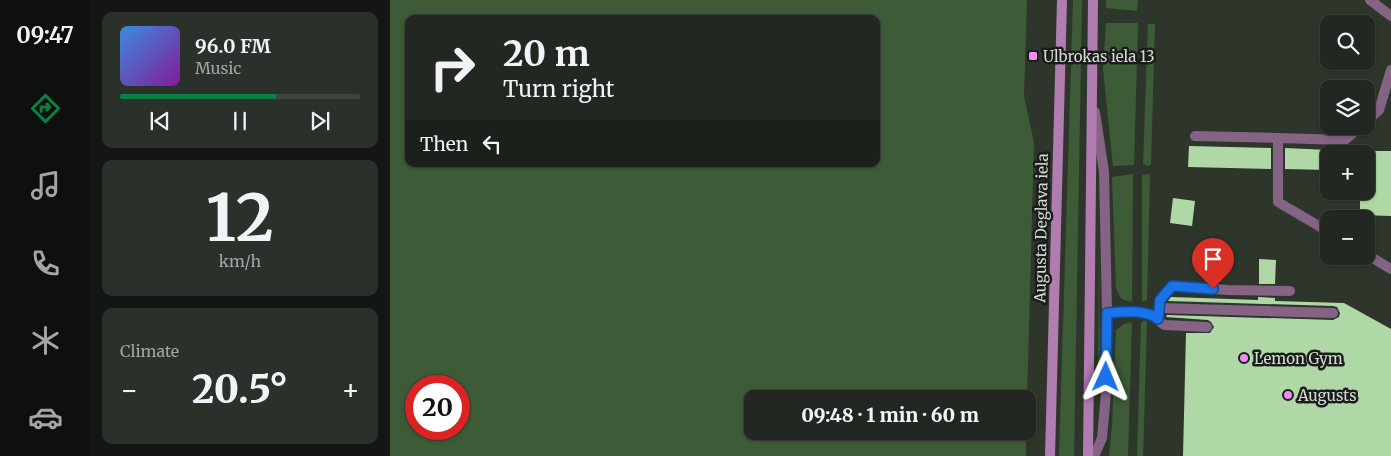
<!DOCTYPE html>
<html lang="en">
<head>
<meta charset="utf-8">
<style>
  :root { --surface:#222821; --page:#2a302a; --text:#f1f3f6; --muted:#a2a6a5; --line:#3f443f; --accent:#0b8043 }
  body { margin:0; font-family:Merriweather,serif; background:var(--page); color:var(--text); height:100vh; display:flex; flex-direction:column; font-size:19px; white-space:nowrap }
  * { box-sizing:border-box; margin:0 }
  p { font-size:16px; color:var(--muted) }
  .icon { flex:none; width:28px; height:28px; fill:none; stroke:currentColor; stroke-width:2; stroke-linecap:round; stroke-linejoin:round }
  .map { position:relative; flex:1; overflow:hidden }
  .drawer { display:flex; flex-direction:column; gap:12px; padding:12px; background:#131612; width:300px }
  .drawer>* { flex:none }
  .guide { position:absolute; left:15px; top:15px; width:475px; height:152px; border-radius:10px; box-shadow:0 1px 4px #0004,0 0 0 1px var(--line); background:#222821; color:var(--text); overflow:hidden }
  .controls { position:absolute; left:930px; top:15px; display:grid; gap:10px }
  .controls a { display:grid; place-items:center; width:55px; height:55px; border-radius:10px; background:var(--surface); box-shadow:0 1px 4px #0004,0 0 0 1px var(--line); font-size:25px }
  .speed { position:absolute; left:15px; top:375px; display:flex; gap:10px; font-size:25px; font-weight:700; text-align:center }
  .speed>* { display:grid; place-content:center; width:65px; height:65px; border-radius:50%; background:var(--surface); box-shadow:0 1px 4px #0004,0 0 0 1px var(--line); line-height:1 }
  .speed .limit { border:8px solid #d22; background:#fff; color:#111 }
  .pin { position:absolute; display:grid; place-items:center; width:42px; height:42px; color:#fff; margin:-51px -21px; border-radius:50% 50% 50% 0; rotate:-45deg; box-shadow:0 0 5px #0007 }
  .pin .icon { rotate:45deg }
  .me { position:absolute; width:55px; margin:-28px; rotate:1deg; stroke-linejoin:round; filter:drop-shadow(0 0 4px #0008) }
  .turn { display:flex; align-items:center; gap:18px; height:105px; padding:0 15px; font-size:22px }
  .turn .icon { width:65px; height:65px; stroke-width:2.5 }
  .turn b { display:block; font-size:35px; line-height:42px }
  .then { display:flex; align-items:center; height:48px; padding:0 15px; background:#0003; gap:10px; font-size:19px }
  .big { font-size:38px; font-weight:800; line-height:1.1 }
  .drawer .card { flex:1; display:flex; flex-direction:column; justify-content:center; gap:8px; min-width:0; padding:0 18px; border-radius:10px; background:var(--page) }
  .drawer .dial { align-items:center; gap:0 }
  .dial b { font-size:65px; line-height:1 }
  .song { display:flex; align-items:center; gap:15px }
  .cover { width:60px; height:60px; border-radius:8px; background:linear-gradient(135deg,hsl(210 70% 55%),hsl(290 70% 35%)) }
  .played { height:5px; border-radius:2px; background:linear-gradient(90deg,var(--accent) 65%,var(--line) 65%) }
  .keys { display:flex; justify-content:space-around; direction:ltr }
  .heat { display:flex; justify-content:space-between; align-items:center; font-size:28px; direction:ltr }
  .trip { position:absolute; left:354px; top:390px; width:292px; height:50px; border-radius:10px; background:var(--surface); box-shadow:0 1px 4px #0004,0 0 0 1px var(--line); font-weight:800; line-height:50px; text-align:center }
  main { display:flex; flex:1; min-height:0 }
  .dock { display:flex; flex-direction:column; width:90px; justify-content:space-around; align-items:center; background:#0e100d; color:var(--muted) }
  .dock .icon { width:35px; height:35px }
  .dock .selected { color:var(--accent) }
  .dock b { font-size:22px; color:var(--text) }
  .map>svg:first-child { display:block }
</style>
</head>
<body>
<main>
<nav class="dock">
<b>09:47</b>
<svg class="icon selected" aria-label="directions" viewBox="0 0 24 24"><path d="M12 3l9 9-9 9-9-9zM9 14v-3h6M13 9l2 2-2 2"/></svg>
<svg class="icon" aria-label="music" viewBox="0 0 24 24"><path d="M9 18V5l10-2v13"/><circle cx="6" cy="18" r="3"/><circle cx="16" cy="16" r="3"/></svg>
<svg class="icon" aria-label="phone" viewBox="0 0 24 24"><path d="M5 4h4l2 5-3 2q2 4 5 5l2-3 5 2v4C11 20 4 13 5 4z"/></svg>
<svg class="icon" aria-label="climate" viewBox="0 0 24 24"><path d="M12 3v18M4 7l16 10M4 17L20 7"/></svg>
<svg class="icon" aria-label="car" viewBox="0 0 24 24"><path d="M5 17H2v-5l4-1 3-4h7l3 4 3 1v5h-3M9 17h6M6 11h13"/><circle cx="7" cy="17" r="2"/><circle cx="17" cy="17" r="2"/></svg>
</nav>
<section class="drawer">
<div class="card">
<div class="song"><i class="cover"></i><div><b>96.0 FM</b><p>Music</p></div></div>
<div class="played"></div>
<div class="keys"><svg class="icon" aria-label="previous" viewBox="0 0 24 24"><path d="M18 5L8 12l10 7zM5 5v14"/></svg><svg class="icon" aria-label="pause" viewBox="0 0 24 24"><path d="M8 5v14M16 5v14"/></svg><svg class="icon" aria-label="next" viewBox="0 0 24 24"><path d="M6 5l10 7-10 7zM19 5v14"/></svg></div>
</div>
<div class="card dial"><b>12</b><p>km/h</p></div>
<div class="card"><p>Climate</p>
<div class="heat"><a>−</a><b class="big">20.5°</b><a>+</a></div>
</div>
</section>
<div class="map">
<svg width="1001" height="456" viewBox="0 0 1001 456">
  <rect width="100%" height="100%" fill="#2e362c"/>
  <g fill="#3d5b36" fill-rule="evenodd">
    <path d="M0 0H637L634 96 644 143 637 399H362V431H636V456H0ZM19 19H486V164H19ZM69 386V429H26V386Z"/>
    <path d="M683 0H692L684 456H669Z"/>
    <path d="M716 0H748L747 11 716 8Z"/>
    <path d="M716 23H748L744 165 723 166 713 69Z"/>
    <path d="M758 24H765L761 164 759 166 753 164Z"/>
    <path d="M743 174 742 302 731 299 726 288 722 177Z"/>
    <path d="M760 174 757 300 752 302V175Z"/>
    <path d="M709 236 710 393H709L708 391Z"/>
    <path d="M754 320 757 322 753 456H747L751 323Z"/>
    <path d="M742 322 738 456H719L722 425 726 330 734 324Z"/>
  </g>
  <g fill="#b0d8a6">
    <path d="M799 146 881 148V169L798 167Z"/>
    <path d="M895 148 939 150V170L895 169Z"/>
    <path d="M976 151H1001V216L970 215V191H976Z"/>
    <path d="M783 198 805 201 802 226 780 223Z"/>
    <path d="M869 259 886 260 885 284H869Z"/>
    <path d="M781 297 868 300V297L885 298V301L954 303 1001 329V456H793L796 333H820L824 327 821 322 818 320 776 317 777 315 943 320 949 317 950 313 947 307 943 306 778 301Z"/>
  </g>
  <g fill="none" stroke-linecap="round" stroke-linejoin="round">
    <g stroke="#846384" stroke-width="10">
      <path d="M980 0 1001 16"/>
      <path d="M976 122 989 110 1001 70"/>
      <path d="M805 136 888 138"/>
      <path d="M939 232 888 202V138L955 140 971 126"/>
      <path d="M976 254 1001 269"/>
      <path d="M769 308 943 313"/>
      <path d="M717 313 746 312 761 314 774 325 817 327"/>
      <path d="M768 319 770 300 782 286 838 290 900 291"/>
      <path d="M704 456 712 438 716 393 717 313 714 172 705 112"/>
    </g>
    <g stroke="#b17db1" stroke-width="10">
      <path d="M660 456 672 0"/>
      <path d="M698 456 703 0"/>
    </g>
  </g>
  <g fill="none" stroke-linecap="round" stroke-linejoin="round">
    <defs>
      <path id="route" d="M716 377 717 313C734 312 754 309 768 319L770 300 782 286 823 289"/>
    </defs>
    <use href="#route" stroke="#114b97" stroke-width="12"/>
    <use href="#route" stroke="#1a73e8" stroke-width="9"/>
  </g>
  <g fill="#f28af3" stroke="#191c18" stroke-width="2">
    <rect x="638" y="51" width="10" height="10" rx="2.5"/>
    <circle cx="854" cy="358" r="5"/>
    <circle cx="898" cy="395" r="5"/>
  </g>
  <g text-anchor="middle" dominant-baseline="central" stroke-width="5" stroke-linejoin="round" paint-order="stroke">
    <g font-size="15" fill="#d7dbd5" stroke="#191c18" text-anchor="start">
      <text x="653" y="56">Ulbrokas iela 13</text>
      <text x="864" y="358">Lemon Gym</text>
      <text x="908" y="395">Augusts</text>
    </g>
    <g font-size="15" fill="#d7dbd5" stroke="#191c18">
      <text transform="translate(651 228) rotate(-89)">Augusta Deglava iela</text>
    </g>
  </g>
</svg>
<div class="controls">
<a><svg class="icon" aria-label="search" viewBox="0 0 24 24"><circle cx="10" cy="10" r="6"/><path d="M15 15l6 6"/></svg></a>
<a><svg class="icon" aria-label="layers" viewBox="0 0 24 24"><path d="M12 4l9 5-9 5-9-5zM3 14l9 5 9-5"/></svg></a>
<a>+</a>
<a>−</a>
</div>
<div class="speed"><div class="limit">20</div></div>
<div class="pin" style="left:823px;top:289px;background:#d93025"><svg class="icon" aria-label="arrive" viewBox="0 0 24 24"><path d="M6 21V4h12l-3 4 3 4H6"/></svg></div>
<svg class="me" style="left:716px;top:377px" viewBox="-20 -20 40 40"><path d="M0-17L14 15 0 8-14 15z" fill="#1a73e8" stroke="#fff" stroke-width="4"/></svg>
<div class="trip">09:48 · 1 min · 60 m</div>
<div class="guide">
<div class="turn"><svg class="icon" aria-label="right" viewBox="0 0 24 24"><path d="M7 20v-9h11M14 6l5 5-5 5"/></svg><div><b>20 m</b>Turn right</div></div>
<div class="then">Then<svg class="icon" aria-label="left" viewBox="0 0 24 24"><path d="M17 20v-9H6M10 6l-5 5 5 5"/></svg></div>
</div>
</div>
</main>
</body>
</html>
